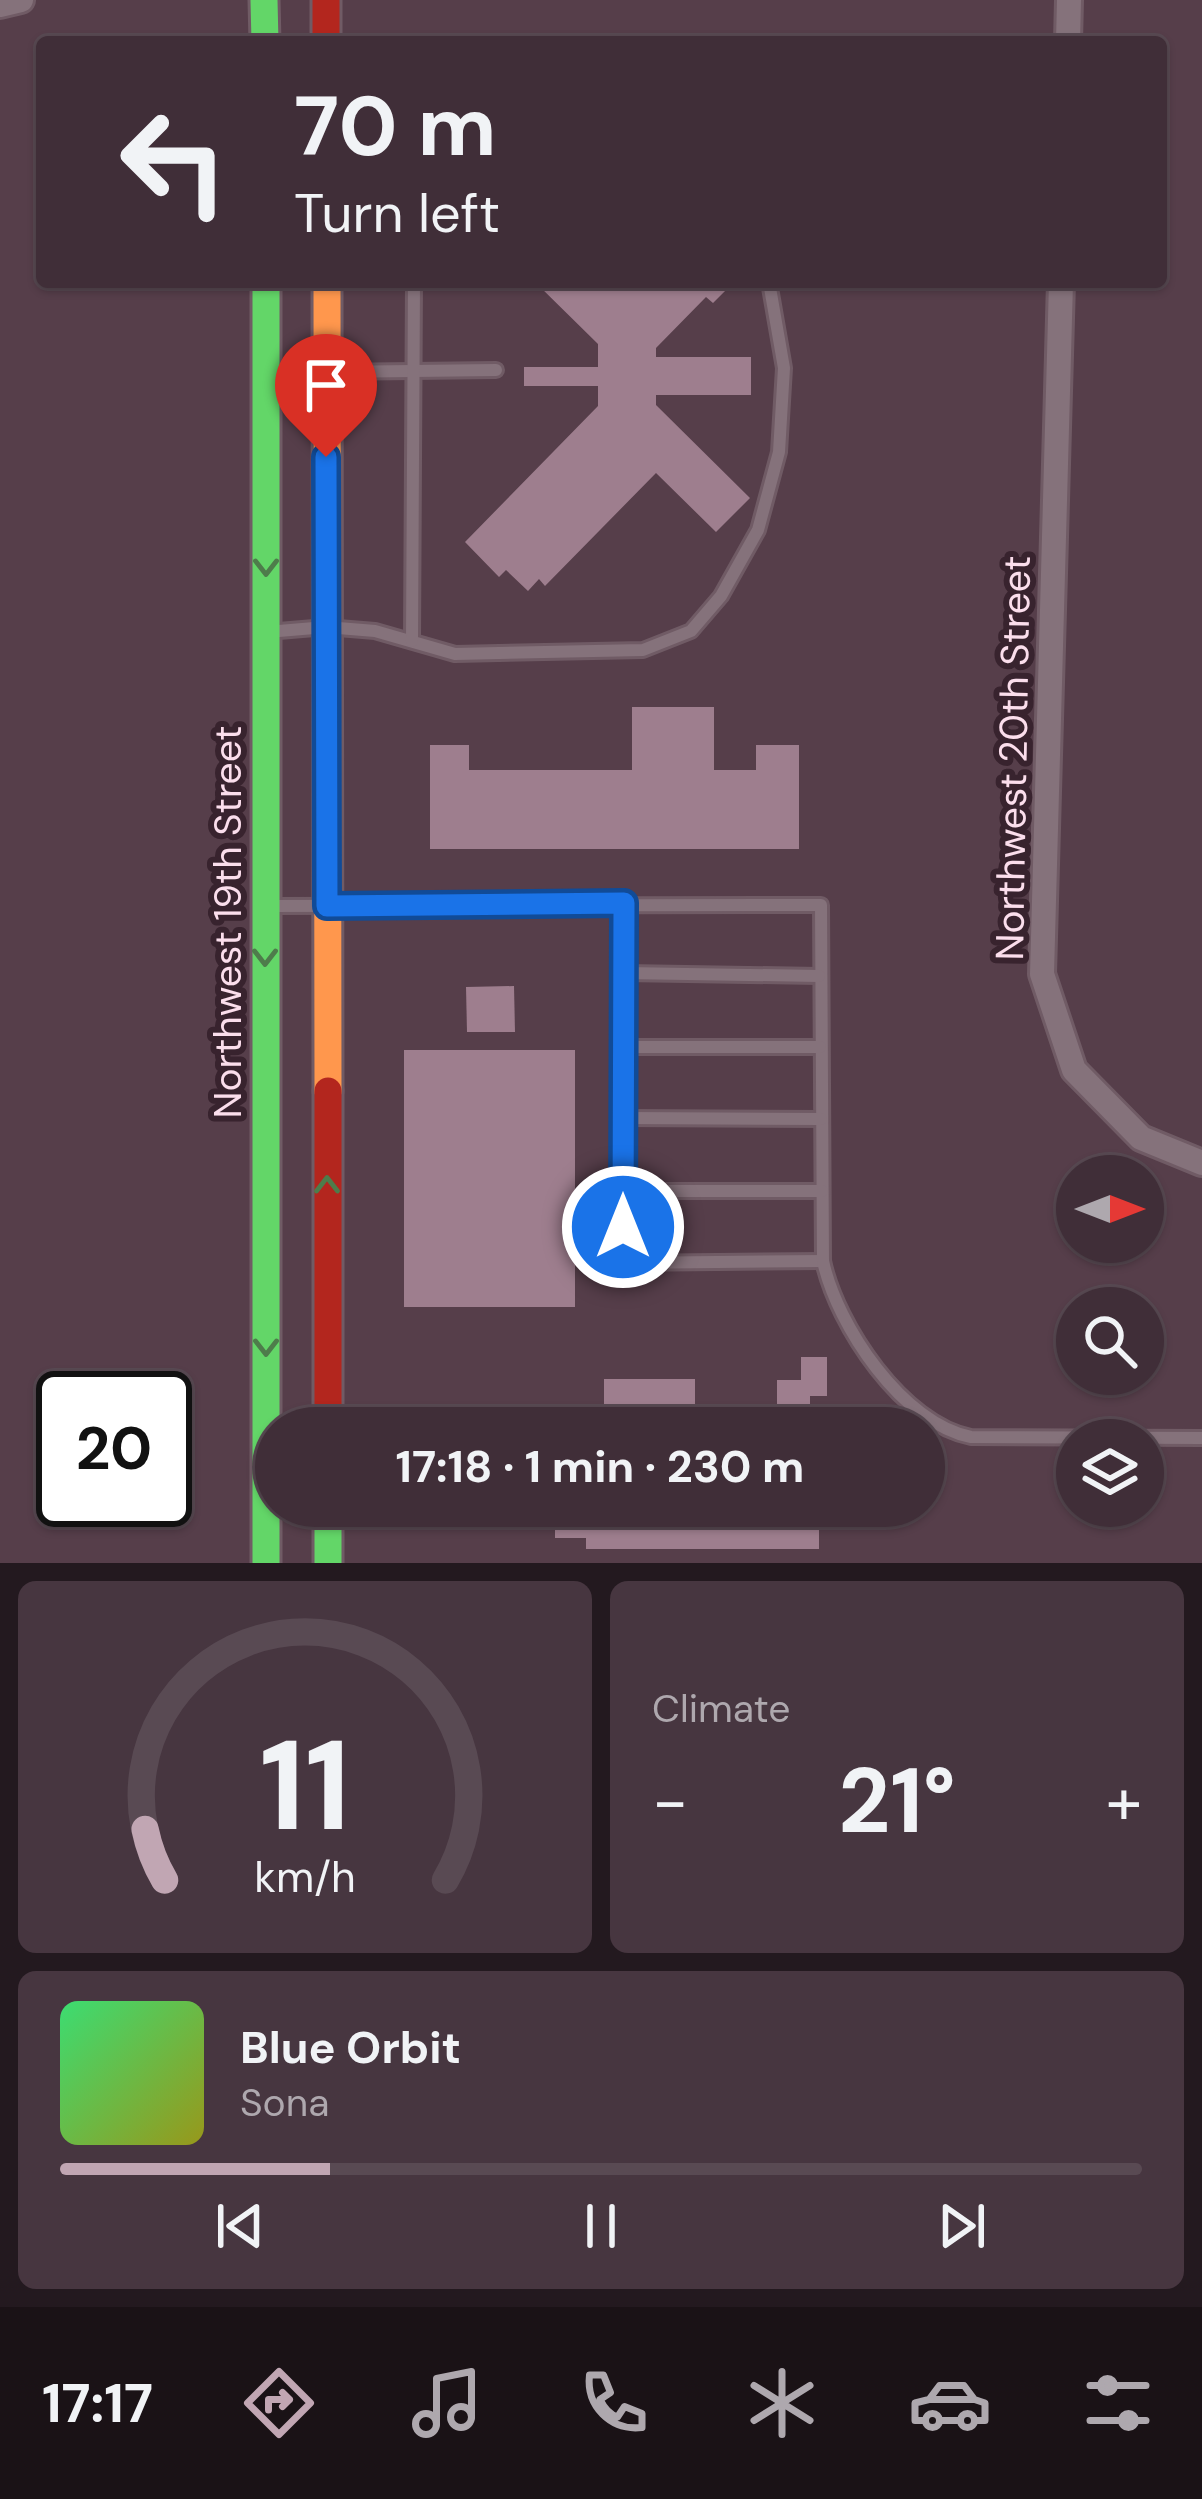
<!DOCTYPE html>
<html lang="en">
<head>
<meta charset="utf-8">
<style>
  :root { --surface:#402e38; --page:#473640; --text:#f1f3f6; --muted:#aea8ae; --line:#594a53; --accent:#c1a6b3 }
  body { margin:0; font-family:"DM Sans",sans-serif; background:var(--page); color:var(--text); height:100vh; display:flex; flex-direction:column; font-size:45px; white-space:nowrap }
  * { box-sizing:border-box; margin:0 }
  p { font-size:39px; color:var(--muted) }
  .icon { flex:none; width:66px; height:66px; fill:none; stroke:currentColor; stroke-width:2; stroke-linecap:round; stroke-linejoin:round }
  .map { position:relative; height:1563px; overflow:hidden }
  .sheet { display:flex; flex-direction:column; gap:18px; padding:18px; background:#23191f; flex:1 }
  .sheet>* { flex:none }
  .banner { position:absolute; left:36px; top:36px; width:1131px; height:252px; border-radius:12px; box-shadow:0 3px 9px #0004,0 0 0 3px var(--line); background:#402e38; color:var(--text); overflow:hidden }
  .needle { width:78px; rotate:90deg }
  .controls { position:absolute; left:1056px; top:1155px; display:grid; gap:24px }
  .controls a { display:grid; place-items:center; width:108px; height:108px; border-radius:50%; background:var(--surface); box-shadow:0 3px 9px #0004,0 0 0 3px var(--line); font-size:60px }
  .speed { position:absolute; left:36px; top:1371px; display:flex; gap:24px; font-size:60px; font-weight:700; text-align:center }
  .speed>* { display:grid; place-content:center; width:156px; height:156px; border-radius:50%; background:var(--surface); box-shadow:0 3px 9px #0004,0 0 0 3px var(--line); line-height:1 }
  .speed .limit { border:6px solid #111; border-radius:18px; background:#fff; color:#111 }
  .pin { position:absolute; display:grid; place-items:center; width:102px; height:102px; color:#fff; margin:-123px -51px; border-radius:50% 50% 50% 0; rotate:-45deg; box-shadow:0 0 12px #0007 }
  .pin .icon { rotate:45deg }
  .me { position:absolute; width:132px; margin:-66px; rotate:0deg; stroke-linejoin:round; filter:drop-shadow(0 0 9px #0008) }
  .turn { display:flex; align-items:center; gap:42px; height:252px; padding:0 60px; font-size:54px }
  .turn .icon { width:156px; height:156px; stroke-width:2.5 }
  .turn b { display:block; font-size:84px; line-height:102px }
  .big { font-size:90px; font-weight:700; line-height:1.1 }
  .sheet .widget { flex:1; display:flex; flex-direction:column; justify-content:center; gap:18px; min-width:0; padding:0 42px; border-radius:18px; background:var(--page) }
  .sheet .dial { align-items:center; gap:0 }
  .dial svg { height:312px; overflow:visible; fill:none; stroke:var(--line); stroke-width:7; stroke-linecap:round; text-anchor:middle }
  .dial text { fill:var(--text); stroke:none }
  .song { display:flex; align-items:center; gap:36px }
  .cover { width:144px; height:144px; border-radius:18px; background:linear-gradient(135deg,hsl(140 70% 55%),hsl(60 70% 35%)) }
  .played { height:12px; border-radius:6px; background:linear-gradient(90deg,var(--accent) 25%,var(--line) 25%) }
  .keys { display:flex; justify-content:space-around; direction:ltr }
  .heat { display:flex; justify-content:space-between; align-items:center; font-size:66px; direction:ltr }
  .sheet .tiles { flex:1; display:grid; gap:18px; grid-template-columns:1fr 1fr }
  .widget:last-child { grid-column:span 2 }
  .trip { position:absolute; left:255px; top:1407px; width:690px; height:120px; border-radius:60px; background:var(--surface); box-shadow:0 3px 9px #0004,0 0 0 3px var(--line); font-weight:700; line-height:120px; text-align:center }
  .dock { display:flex; height:192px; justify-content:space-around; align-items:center; background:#1a1216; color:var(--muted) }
  .dock .icon { width:84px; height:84px }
  .dock .selected { color:var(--accent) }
  .dock b { font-size:54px; color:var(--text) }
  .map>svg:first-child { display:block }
</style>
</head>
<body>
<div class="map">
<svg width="1202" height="1563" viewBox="0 0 1202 1563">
  <rect width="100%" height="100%" fill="#563e4a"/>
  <g fill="#9e7e8e">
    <path d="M535 282H660L665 287 670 282H717L726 290 713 303 706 297 656 348V357H751V395H656V405L750 498 716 532 656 473 545 586 539 579 528 591 506 570 499 577 465 542 598 406V386H524V367H598V344Z"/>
    <path d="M632 707H714V770H756V745H799V849H430V745H469V770H632Z"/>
    <path d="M514 986 515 1032H467L466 987Z"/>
    <rect x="404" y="1050" width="171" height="257"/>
    <path d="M801 1357H827V1396H810V1405H822V1428H764V1406H777V1380H801Z"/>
    <rect x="604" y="1379" width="91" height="49"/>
    <path d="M555 1506H819V1549H586V1538H555Z"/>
  </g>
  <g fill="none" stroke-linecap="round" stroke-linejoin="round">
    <defs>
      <g id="lane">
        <path d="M329 372 496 370"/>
        <path d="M267 632 326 627 375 631 455 654 643 650 691 631 721 596 758 530 779 452 784 368 769 282"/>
        <path d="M412 641 414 282"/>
        <path d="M624 903 623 1263 823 1261"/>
        <path d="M266 906 821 905 823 1261C837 1326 903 1424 971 1437L1202 1438"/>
        <path d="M625 973 819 976"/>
        <path d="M624 1047H820"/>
        <path d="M624 1118 821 1119"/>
        <path d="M623 1191H822"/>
      </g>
      <g id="street">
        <path d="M0 5 21 0"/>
        <path d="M1068 42 1069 0"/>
        <path d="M1061 282 1042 974 1074 1070 1141 1138 1202 1163"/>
      </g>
      <g id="fast">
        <path d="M264 0 265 42"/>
        <path d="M266 282V1563"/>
        <path d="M328 1506V1563"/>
      </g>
      <path id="slow" d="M327 282 328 1091"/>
      <g id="jam">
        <path d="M326 0V42"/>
        <path d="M328 1091V1428"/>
      </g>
    </defs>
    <use href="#lane" stroke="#705b65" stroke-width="18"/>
    <use href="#street" stroke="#705b65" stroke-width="30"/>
    <use href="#fast" stroke="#705b65" stroke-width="33"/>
    <use href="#slow" stroke="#705b65" stroke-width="33"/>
    <use href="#jam" stroke="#705b65" stroke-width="33"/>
    <use href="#lane" stroke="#85727b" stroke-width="12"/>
    <use href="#street" stroke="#85727b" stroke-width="24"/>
    <use href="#fast" stroke="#63d668" stroke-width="27"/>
    <use href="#slow" stroke="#ff974d" stroke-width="27"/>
    <use href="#jam" stroke="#b3261e" stroke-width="27"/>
  </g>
  <defs><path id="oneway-chevron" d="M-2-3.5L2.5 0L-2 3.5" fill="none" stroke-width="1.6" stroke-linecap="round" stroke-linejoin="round" transform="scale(3)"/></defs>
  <g stroke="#4e7c4b">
    <use href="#oneway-chevron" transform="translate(266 567) rotate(90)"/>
    <use href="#oneway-chevron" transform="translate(265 957) rotate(90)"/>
    <use href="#oneway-chevron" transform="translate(327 1185) rotate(-90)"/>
    <use href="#oneway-chevron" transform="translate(266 1347) rotate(90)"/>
  </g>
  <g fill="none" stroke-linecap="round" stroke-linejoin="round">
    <defs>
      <path id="route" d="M326 457 327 906 624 903 623 1227"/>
    </defs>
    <use href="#route" stroke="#114b97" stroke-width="30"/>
    <use href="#route" stroke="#1a73e8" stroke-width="21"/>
  </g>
  <g text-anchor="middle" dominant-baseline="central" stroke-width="12" stroke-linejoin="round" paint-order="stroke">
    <g font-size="39" fill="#fbdeec" stroke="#38232e">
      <text transform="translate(1013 758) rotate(-89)">Northwest 20th Street</text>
      <text transform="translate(227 922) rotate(-90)">Northwest 19th Street</text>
    </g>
  </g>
</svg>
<div class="controls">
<a><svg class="needle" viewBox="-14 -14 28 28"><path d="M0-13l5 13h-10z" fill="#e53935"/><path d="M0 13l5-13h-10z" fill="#aea8ae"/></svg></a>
<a><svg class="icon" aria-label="search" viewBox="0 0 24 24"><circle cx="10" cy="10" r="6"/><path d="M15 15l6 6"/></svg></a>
<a><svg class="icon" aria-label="layers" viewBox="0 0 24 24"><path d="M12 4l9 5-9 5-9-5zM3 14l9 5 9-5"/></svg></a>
</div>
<div class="speed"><div class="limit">20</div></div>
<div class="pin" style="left:326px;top:457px;background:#d93025"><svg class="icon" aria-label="arrive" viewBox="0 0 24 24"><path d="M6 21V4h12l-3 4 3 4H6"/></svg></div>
<svg class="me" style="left:623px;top:1227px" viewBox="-20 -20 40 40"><circle r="17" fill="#1a73e8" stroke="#fff" stroke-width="3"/><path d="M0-11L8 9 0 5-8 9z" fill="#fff"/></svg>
<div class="trip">17:18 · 1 min · 230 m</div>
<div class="banner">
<div class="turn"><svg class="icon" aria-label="left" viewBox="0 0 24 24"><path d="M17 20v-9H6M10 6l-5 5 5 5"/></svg><div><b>70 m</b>Turn left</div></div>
</div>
</div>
<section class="sheet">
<div class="tiles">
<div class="widget dial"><svg viewBox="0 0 100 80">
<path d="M14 69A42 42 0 1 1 86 69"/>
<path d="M14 69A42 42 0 0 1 9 56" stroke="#c1a6b3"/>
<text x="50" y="56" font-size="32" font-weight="700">11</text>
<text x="50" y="72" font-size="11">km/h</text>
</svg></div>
<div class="widget"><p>Climate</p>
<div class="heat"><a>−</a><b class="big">21°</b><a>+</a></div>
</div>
<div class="widget">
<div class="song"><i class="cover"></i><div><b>Blue Orbit</b><p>Sona</p></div></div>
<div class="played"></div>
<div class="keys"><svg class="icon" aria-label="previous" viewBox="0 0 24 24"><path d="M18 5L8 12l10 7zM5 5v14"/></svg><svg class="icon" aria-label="pause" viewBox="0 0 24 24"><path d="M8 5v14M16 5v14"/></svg><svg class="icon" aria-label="next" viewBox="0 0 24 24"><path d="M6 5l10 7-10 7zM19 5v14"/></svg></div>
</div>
</div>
</section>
<nav class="dock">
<b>17:17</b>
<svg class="icon selected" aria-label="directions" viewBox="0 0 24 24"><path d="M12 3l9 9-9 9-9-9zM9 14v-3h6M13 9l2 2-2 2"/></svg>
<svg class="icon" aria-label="music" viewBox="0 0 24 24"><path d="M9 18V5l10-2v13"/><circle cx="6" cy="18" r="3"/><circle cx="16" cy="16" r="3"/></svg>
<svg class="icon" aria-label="phone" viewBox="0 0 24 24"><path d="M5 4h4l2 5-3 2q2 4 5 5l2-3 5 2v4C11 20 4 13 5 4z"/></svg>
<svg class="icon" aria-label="climate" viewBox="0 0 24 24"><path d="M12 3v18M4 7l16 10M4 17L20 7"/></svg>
<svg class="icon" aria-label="car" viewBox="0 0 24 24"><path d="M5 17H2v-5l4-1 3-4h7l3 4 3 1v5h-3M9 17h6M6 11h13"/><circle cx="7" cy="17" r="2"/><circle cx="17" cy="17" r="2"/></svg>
<svg class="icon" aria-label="filters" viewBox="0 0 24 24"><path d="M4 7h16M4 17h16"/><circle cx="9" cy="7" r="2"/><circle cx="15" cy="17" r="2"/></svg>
</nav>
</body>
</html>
